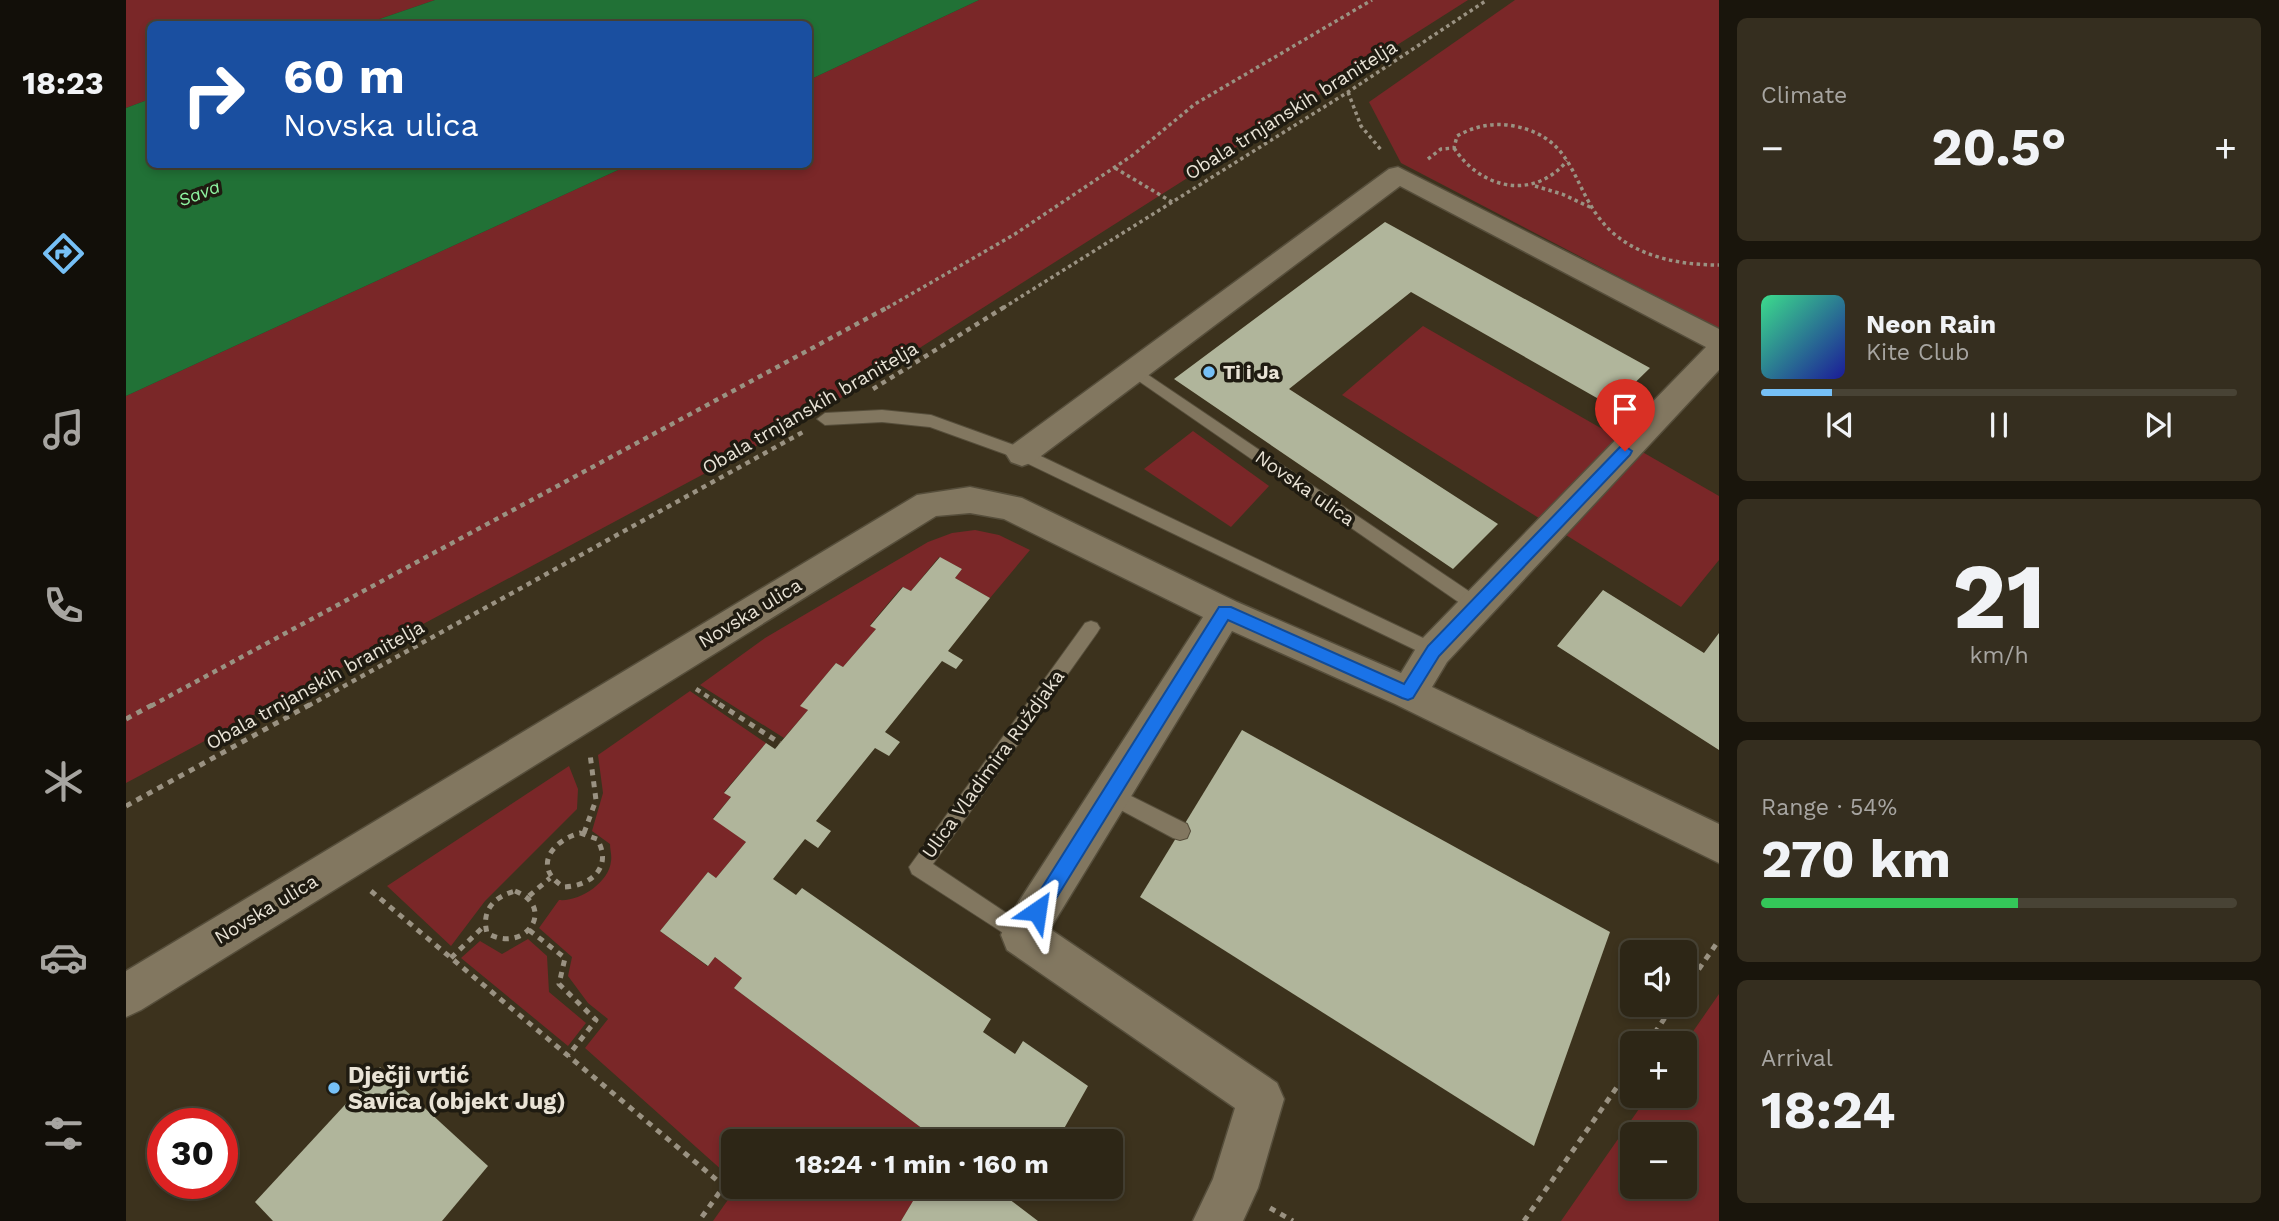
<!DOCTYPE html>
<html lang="en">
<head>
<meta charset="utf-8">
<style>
  :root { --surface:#2d2616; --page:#352e1f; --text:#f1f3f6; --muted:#a7a5a1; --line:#484335; --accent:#76c0f6 }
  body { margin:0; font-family:"Work Sans",sans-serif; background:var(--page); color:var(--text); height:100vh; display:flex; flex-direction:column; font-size:26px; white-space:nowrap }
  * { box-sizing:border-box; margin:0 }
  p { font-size:23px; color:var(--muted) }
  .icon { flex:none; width:38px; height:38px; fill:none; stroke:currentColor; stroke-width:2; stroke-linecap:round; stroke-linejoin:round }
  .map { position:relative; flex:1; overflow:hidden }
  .details { display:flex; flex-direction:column; gap:18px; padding:18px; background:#19150c; width:560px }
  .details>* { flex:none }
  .top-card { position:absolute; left:21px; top:21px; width:665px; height:147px; border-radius:10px; box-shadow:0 4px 10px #0003,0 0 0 2px var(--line); background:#1a4fa0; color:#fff; overflow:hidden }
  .controls { position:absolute; left:1494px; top:940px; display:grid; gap:14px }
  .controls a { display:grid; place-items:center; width:77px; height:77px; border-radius:10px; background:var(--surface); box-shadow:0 4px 10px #0003,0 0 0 2px var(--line); font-size:35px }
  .speed { position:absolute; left:21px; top:1108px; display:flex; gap:14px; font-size:35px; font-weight:700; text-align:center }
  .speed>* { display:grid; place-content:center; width:91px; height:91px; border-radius:50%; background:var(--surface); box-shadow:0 4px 10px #0003,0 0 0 2px var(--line); line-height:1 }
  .speed .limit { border:10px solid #d22; background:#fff; color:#111 }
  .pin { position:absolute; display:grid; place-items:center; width:60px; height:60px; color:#fff; margin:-72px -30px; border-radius:50% 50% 50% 0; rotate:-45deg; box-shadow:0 0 7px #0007 }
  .pin .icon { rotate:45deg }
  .me { position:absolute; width:77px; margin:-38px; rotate:32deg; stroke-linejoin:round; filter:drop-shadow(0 0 5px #0008) }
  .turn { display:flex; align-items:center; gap:24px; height:147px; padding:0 21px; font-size:32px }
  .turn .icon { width:91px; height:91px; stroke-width:2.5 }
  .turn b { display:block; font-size:49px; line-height:60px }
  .big { font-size:52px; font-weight:700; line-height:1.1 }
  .details .card { flex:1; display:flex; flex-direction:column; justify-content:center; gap:10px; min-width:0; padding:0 24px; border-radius:10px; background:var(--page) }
  .details .dial { align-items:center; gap:0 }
  .dial b { font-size:91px; line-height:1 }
  .song { display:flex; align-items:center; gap:21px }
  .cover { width:84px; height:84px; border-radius:10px; background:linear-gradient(135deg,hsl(150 70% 55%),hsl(240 70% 35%)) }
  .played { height:7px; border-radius:4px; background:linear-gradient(90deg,var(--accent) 15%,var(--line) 15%) }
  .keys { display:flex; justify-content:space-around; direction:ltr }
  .heat { display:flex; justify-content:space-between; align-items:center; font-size:38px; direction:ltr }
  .charge { height:10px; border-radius:5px; background:linear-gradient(90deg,#34c759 54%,var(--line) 0) }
  .trip { position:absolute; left:595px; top:1129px; width:402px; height:70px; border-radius:10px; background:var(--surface); box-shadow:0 4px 10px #0003,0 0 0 2px var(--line); font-weight:700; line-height:70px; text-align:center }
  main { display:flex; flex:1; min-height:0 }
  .dock { display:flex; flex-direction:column; width:126px; justify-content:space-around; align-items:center; background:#120f09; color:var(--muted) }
  .dock .icon { width:49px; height:49px }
  .dock .active { color:var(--accent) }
  .dock b { font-size:32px; color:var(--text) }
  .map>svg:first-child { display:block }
</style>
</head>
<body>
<main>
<nav class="dock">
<b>18:23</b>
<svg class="icon active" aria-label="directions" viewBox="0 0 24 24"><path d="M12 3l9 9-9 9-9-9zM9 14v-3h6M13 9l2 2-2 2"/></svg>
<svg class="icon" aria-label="music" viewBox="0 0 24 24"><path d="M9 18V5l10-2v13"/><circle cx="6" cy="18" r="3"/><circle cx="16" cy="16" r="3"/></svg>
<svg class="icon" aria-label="phone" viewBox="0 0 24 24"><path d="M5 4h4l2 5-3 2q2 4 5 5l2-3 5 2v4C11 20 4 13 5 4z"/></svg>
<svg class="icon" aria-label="climate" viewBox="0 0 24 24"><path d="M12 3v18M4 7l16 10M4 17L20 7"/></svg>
<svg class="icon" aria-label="car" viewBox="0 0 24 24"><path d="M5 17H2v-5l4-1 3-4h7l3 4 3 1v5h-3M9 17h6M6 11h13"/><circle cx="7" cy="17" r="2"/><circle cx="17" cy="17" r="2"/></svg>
<svg class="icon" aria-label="filters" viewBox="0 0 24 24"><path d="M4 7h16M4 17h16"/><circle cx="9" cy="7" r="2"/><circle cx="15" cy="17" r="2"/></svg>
</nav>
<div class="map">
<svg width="1593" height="1221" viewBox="0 0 1593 1221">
  <rect width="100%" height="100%" fill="#3c321d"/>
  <g fill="#7a2728" fill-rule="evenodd">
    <path d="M0 0H309L239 24H24V99L0 108Z"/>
    <path d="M853 0H1342L688 415 0 783V396L503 165 682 164 683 80Z"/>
    <path d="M1389 0H1593V329L1275 163 1243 102Z"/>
    <path d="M1297 326 1593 496V560L1555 607 1216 395Z"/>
    <path d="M1067 431 1143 486 1105 527 1018 469Z"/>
    <path d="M849 530 873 535 904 550 864 598 829 578 836 569 813 557 785 591 776 587 744 625 750 629 717 667 710 663 675 705 682 710 658 738 574 685 639 638 802 542 826 533Z"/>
    <path d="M564 691 640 743 598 792 605 797 587 818 620 842 590 878 582 872 534 931 581 966 589 957 616 978 608 988 813 1141H607V1180L459 1048 482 1019 462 1003 442 976 446 957 413 928 433 900C453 902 483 883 485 861 486 856 484 849 484 844L466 831 477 793 472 755Z"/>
    <path d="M443 766 452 789 451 809 359 901 325 946 261 886Z"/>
    <path d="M402 939 421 956 423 992 460 1023 442 1046 335 958 354 941 376 954Z"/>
    <path d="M1593 994V1221H1435L1522 1096H1559V1043ZM1507 1134H1559V1186H1507Z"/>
    <path d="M611 1187H796L775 1221H587Z"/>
  </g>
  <g fill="#217136">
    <path d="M309 0H853L683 80 682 24H239Z"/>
    <path d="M24 99V164L503 165 0 396V108Z"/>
  </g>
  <g fill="#b0b59b">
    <path d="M1259 222 1524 368 1485 406 1285 292 1163 389 1372 524 1327 569 1048 379Z"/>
    <path d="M814 557 836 569 829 578 864 598 822 651 837 660 830 669 816 661 759 732 774 742 763 756 749 748 690 821 705 831 692 848 679 839 647 879 670 895 676 888 865 1019 857 1032 889 1054 897 1041 962 1086 931 1141H813L608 988 616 978 589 957 582 966 534 931 582 872 590 878 620 842 587 819 605 797 598 793 640 743 649 749 682 710 674 706 710 663 717 667 750 629 744 626 777 587 785 591Z"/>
    <path d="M1477 590 1578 653 1593 633V750L1431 646Z"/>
    <path d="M1116 730 1484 932 1408 1146 1014 897Z"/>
    <path d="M254 1067 362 1166 316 1221H147L129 1202Z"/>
    <path d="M796 1186H890L883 1199 912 1221H775Z"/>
  </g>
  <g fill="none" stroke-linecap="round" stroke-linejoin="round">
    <defs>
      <g id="lane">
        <path d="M1009 366 1356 600 1359 605 1356 610 1350 612 1344 610 1004 375 1002 371Z"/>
        <path d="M756 410 805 415 902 450 1314 646 1317 651 1314 656 1308 659 1302 656 890 458 804 427 756 422 699 425 691 419 699 413Z"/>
        <path d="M965 621 971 623 974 628 971 633 807 864 903 928 906 935 903 942 896 945 786 874 783 867 959 623Z"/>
        <path d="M985 786 1061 824 1064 831 1061 838 1054 840 1047 838 978 801 975 795 978 789Z"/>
      </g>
      <path id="street" d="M1272 167 1593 329V370L1321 662 1306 687 1593 824V863L1269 704 1106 631 924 929 1151 1083 1158 1099 1132 1188 1117 1221H1067L1087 1179 1109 1108 881 950 875 935 881 920 1077 617 878 519 844 513 810 516 15 1010 0 1017V971L791 495 844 487 896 498 1111 602 1275 673 1295 640 1580 347 1274 186 907 462 896 466 885 462 880 454 885 446 1263 169Z"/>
    </defs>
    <use href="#lane" stroke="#564e3b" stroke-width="2"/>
    <use href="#street" stroke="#564e3b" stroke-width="3"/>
    <g stroke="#9a9282" stroke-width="3.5" stroke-dasharray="3.5 3.5" stroke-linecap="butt">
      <path d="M1222 92 1235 126 1256 151"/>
      <path d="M1328 148C1355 189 1407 201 1441 161"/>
      <path d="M1302 159 1315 149 1328 148 1331 136C1349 126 1368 122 1388 126 1455 139 1444 195 1487 233 1516 258 1556 265 1593 265"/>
      <path d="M989 168 1046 202"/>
      <path d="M1409 186 1436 194 1466 208"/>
      <path d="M761 308 889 234 1007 155 1069 104 1246 0"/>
      <path d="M877 308 1222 92 1361 0"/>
    </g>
    <g stroke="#9a9282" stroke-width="4.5" stroke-dasharray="5 5" stroke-linecap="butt">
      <path d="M747 389 880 306"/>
      <path d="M570 689 596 706"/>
      <path d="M25 706 764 306"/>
      <path d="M182 706 677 432"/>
    </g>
    <g stroke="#9a9282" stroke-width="5" stroke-dasharray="6 6" stroke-linecap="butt">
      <path d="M593 704 654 743"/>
      <path d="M0 719 28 704"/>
      <path d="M0 806 185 704"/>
      <path d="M454 833 471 839C487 866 466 886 438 887 406 868 425 841 454 833Z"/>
      <path d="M458 833 470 800 464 754"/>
      <path d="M245 891 598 1186 573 1221"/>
      <path d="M389 891C432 908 398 955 361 933 355 910 368 897 389 891Z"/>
      <path d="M403 896 424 878"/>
      <path d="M403 930 439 958 433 984 470 1020 442 1056"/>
      <path d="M325 958 358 926"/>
      <path d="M1559 989 1593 940"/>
      <path d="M1522 1043 1548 1004"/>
      <path d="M1144 1208 1167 1221"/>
      <path d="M1398 1221 1507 1064"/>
    </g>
    <use href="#lane" fill="#827760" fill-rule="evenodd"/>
    <use href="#street" fill="#827760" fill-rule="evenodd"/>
  </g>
  <path fill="#1a73e8" stroke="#114b97" stroke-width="2" d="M1499 446 1506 451 1504 455 1313 656 1287 698 1282 700 1276 698 1102 620 918 918 911 921 905 918 902 911 905 905 1093 607H1105L1278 684 1302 646 1494 447Z"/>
  <g fill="#76c0f6" stroke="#1f1b11" stroke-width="2.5">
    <circle cx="1083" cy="372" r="7"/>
    <circle cx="208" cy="1088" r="7"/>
  </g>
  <g text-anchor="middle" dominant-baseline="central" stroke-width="7" stroke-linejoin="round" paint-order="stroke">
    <g font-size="18" font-style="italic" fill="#90f6a2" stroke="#1f1b11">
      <text transform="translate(73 193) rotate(-21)">Sava</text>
    </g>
    <g font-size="19" fill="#e9e3d6" stroke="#1f1b11">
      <text transform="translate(1165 110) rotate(-32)">Obala trnjanskih branitelja</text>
      <text transform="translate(684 408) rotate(-30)">Obala trnjanskih branitelja</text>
      <text transform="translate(1179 488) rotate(35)">Novska ulica</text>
      <text transform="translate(624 613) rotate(-31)">Novska ulica</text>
      <text transform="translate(189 685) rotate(-29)">Obala trnjanskih branitelja</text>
      <text transform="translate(867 764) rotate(-54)">Ulica Vladimira Ruždjaka</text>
      <text transform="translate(140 909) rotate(-31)">Novska ulica</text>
    </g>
    <g font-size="19" font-weight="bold" fill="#e9e3d6" stroke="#1f1b11" text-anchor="start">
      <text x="1097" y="372">Ti i Ja</text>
    </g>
    <g font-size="23" font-weight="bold" fill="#e9e3d6" stroke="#1f1b11" text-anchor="start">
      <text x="222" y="1075">Dječji vrtić<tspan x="222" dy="26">Savica (objekt Jug)</tspan></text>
    </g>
  </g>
</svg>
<div class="controls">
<a><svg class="icon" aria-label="sound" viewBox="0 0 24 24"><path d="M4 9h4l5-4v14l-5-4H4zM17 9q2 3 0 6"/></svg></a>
<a>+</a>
<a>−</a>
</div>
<div class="speed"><div class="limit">30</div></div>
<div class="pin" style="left:1499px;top:451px;background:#d93025"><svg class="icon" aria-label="arrive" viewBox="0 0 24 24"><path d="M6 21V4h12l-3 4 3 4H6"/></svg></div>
<svg class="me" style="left:911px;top:911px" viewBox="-20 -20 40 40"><path d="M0-17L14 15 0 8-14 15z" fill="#1a73e8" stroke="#fff" stroke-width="4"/></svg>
<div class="trip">18:24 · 1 min · 160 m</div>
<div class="top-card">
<div class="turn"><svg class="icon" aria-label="right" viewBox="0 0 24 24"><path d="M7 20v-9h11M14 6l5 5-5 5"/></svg><div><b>60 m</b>Novska ulica</div></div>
</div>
</div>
<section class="details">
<div class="card"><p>Climate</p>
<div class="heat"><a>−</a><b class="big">20.5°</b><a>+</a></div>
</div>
<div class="card">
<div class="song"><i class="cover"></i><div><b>Neon Rain</b><p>Kite Club</p></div></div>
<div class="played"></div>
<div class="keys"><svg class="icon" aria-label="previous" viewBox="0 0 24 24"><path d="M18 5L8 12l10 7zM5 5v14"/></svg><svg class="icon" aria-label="pause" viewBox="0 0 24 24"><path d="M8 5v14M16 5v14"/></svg><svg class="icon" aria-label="next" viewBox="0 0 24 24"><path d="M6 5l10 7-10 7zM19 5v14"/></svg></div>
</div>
<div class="card dial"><b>21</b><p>km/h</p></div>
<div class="card"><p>Range · 54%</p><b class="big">270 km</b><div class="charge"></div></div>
<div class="card"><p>Arrival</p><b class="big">18:24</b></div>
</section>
</main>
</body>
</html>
